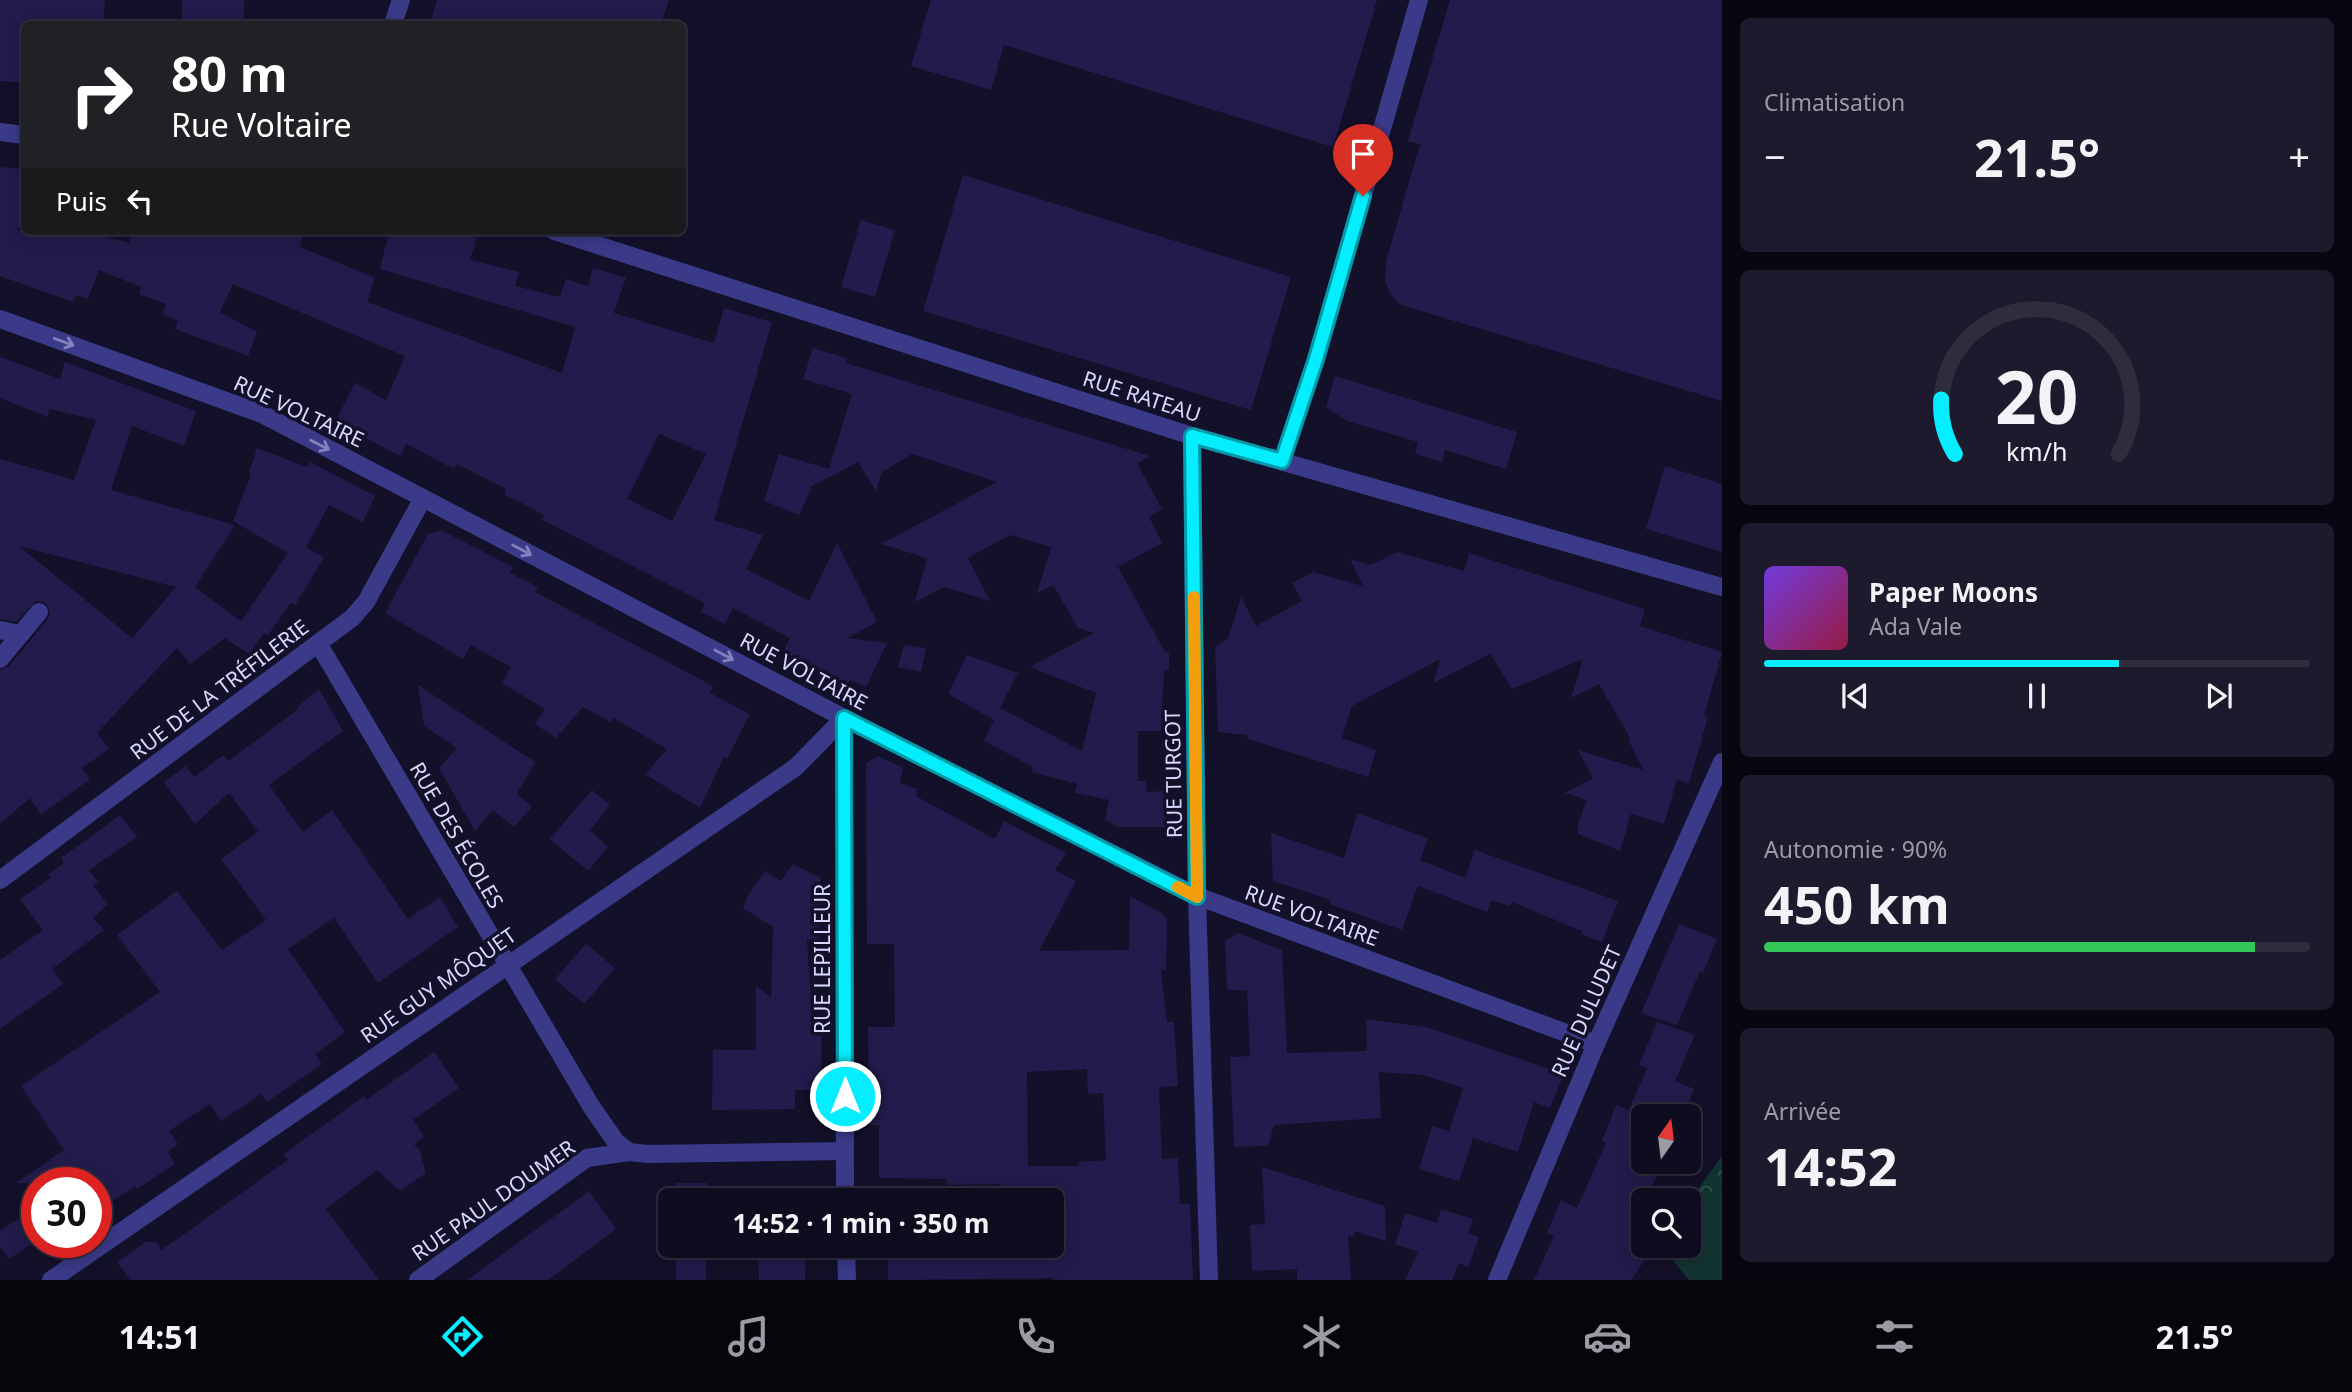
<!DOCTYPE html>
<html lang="fr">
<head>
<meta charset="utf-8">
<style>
  :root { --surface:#0e0c1f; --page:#1c1a2c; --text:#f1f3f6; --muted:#9b9ba4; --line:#2e2c3d; --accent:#04eeff }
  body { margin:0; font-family:"Noto Sans",sans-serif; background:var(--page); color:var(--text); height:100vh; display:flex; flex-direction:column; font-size:26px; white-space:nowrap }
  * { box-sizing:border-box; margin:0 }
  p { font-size:23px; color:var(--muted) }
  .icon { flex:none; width:38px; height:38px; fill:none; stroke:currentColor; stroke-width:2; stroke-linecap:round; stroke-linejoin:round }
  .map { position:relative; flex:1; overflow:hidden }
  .details { display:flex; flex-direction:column; gap:18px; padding:18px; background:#080711; width:630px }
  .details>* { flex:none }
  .top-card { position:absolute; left:21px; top:21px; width:665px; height:214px; border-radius:10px; box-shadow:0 4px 18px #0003,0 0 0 2px var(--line); background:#202124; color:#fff; overflow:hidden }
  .needle { width:46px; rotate:14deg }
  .buttons { position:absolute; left:1631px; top:1104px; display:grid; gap:14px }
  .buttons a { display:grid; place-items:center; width:70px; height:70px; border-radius:10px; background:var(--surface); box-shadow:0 4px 18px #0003,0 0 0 2px var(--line); font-size:35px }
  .speed { position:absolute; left:21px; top:1167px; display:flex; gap:14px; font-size:35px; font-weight:700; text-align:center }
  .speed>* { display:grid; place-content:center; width:91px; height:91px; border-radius:50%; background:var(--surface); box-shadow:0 4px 18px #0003,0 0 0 2px var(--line); line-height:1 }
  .speed .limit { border:10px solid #d22; background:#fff; color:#111 }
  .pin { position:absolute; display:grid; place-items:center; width:60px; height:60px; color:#fff; margin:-72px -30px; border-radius:50% 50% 50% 0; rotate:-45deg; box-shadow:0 0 7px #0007 }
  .pin .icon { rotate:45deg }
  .me { position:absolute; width:77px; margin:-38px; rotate:0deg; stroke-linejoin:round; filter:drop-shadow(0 0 5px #0008) }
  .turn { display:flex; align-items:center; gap:24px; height:147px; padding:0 35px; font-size:32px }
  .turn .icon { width:91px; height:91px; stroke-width:2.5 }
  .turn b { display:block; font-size:49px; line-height:60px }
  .then { display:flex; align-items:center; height:66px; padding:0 35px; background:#0003; gap:14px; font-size:26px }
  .big { font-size:52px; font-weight:700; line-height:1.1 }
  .details .widget { flex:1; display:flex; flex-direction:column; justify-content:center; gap:10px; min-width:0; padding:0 24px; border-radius:10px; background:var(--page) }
  .details .dial { align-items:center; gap:0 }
  .dial svg { height:182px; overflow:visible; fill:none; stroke:var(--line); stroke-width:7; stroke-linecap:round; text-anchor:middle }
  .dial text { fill:var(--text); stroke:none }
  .song { display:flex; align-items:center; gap:21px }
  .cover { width:84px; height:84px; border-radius:10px; background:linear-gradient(135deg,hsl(260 70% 55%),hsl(340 70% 35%)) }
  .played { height:7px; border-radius:4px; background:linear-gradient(90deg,var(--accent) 65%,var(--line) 65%) }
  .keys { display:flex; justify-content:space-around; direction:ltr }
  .heat { display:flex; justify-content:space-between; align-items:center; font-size:38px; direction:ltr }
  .charge { height:10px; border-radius:5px; background:linear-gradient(90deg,#34c759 90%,var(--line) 0) }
  .trip { position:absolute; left:658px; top:1188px; width:406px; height:70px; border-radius:10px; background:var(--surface); box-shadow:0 4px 18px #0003,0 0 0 2px var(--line); font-weight:700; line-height:70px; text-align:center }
  .tabs { display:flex; height:112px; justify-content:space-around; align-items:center; background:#06050c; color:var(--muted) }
  .tabs .icon { width:49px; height:49px }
  .tabs .active { color:var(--accent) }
  .tabs b { font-size:32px; color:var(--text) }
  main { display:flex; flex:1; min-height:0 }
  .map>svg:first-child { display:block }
</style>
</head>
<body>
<main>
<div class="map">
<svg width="1722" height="1280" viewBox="0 0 1722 1280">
  <defs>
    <pattern id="park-crowns" width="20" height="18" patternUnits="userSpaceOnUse" patternTransform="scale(1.75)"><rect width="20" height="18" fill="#123431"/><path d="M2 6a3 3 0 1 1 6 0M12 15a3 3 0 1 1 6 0" fill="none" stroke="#345150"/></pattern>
  </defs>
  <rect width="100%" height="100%" fill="#131029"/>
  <path fill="#123431" d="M1722 1189V1280H1689L1661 1246H1689V1217Z"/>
  <path fill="url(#park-crowns)" d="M1722 1156V1189L1689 1217V1202Z"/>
  <g fill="#231b4b" fill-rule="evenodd">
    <path d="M0 0H105L103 24H24V83L0 81Z"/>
    <rect x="182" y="0" width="62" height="24"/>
    <path d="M437 0H669L661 24H430Z"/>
    <path d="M931 0H1377L1333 147 1004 45 991 90 911 66Z"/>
    <path d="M1450 0H1722V401L1401 305 1390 294 1385 280 1386 262 1420 144 1408 141Z"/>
    <path d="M0 167 24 169V212L17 231H82L130 243 132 231H305L300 247 375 278 367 302 562 373 575 327 380 269 389 231H479L470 260 519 272 515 286 560 297 566 279 588 286 593 268 626 278 614 313 714 343 724 308 772 322 714 520 763 535 746 569 809 601 837 543 877 622 847 638 887 643 866 687 850 680 847 687 782 654 790 638 733 608 725 624 701 612 705 603 542 520 544 515 504 494 506 489 457 464 454 469 406 444 400 456 335 422 355 383 386 400 405 356 233 284 220 312 257 332 248 356 175 329 178 321 162 314 166 304 139 294 141 287 99 270 88 299 76 295 73 302 0 276ZM659 434 706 454 672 521 627 499Z"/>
    <path d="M963 175 1291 277 1251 410 923 311Z"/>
    <path d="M861 220 895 230 875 297 841 287Z"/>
    <path d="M813 348 847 358 846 363 1150 456 1137 463 1162 509 1149 517 1162 543 1118 567 1165 652 1169 653V669L1164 672 1161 731H1138V781H1146L1147 792 1167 791V827H1118L1105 820 1109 800 1075 793 1077 784 1032 772 1033 767 984 741 994 720 948 694 967 655 1018 673 1000 708 1082 751 1096 693 1030 667 1094 633 1078 628 1053 585 1037 593 1051 547 1010 535 968 558 990 601 944 587 915 602 927 558 881 544 997 482 912 454 882 472 876 491 858 462 810 487 811 489 799 515 764 501 779 454 829 469 852 394 803 379Z"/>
    <path d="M0 357 60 379 65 362 196 411 184 446 132 426 111 490 235 525 195 587 241 621 288 553 233 521 251 474 249 473 257 448 307 467 310 462 375 496 363 522 329 505 306 547 324 558 295 605 291 603 268 635 264 633 249 654 225 638 190 664 177 648 97 733 109 749 82 768 90 779 41 815 30 798 0 824V670L9 666 48 619 50 613 46 603 36 601 16 622 0 619V459L74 480 96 420 50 409 47 417 0 398ZM19 546 176 587 132 638Z"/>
    <path d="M1335 376 1517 432 1506 469 1445 450 1442 462 1415 454 1418 442 1347 421 1326 407Z"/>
    <path d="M1665 466 1722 484V552L1646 529Z"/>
    <path d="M441 530 513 567 510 573 538 587 535 592 713 686 710 693 750 714 727 759 724 757 700 808 645 774 667 749 613 718 611 722 583 707 556 738 535 724 545 709 502 683 511 667 471 645 463 659 385 613 428 534Z"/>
    <path d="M1397 552 1464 571 1469 553 1645 609 1640 626 1722 652 1704 716 1708 717 1689 783 1677 780 1664 824 1631 814 1620 851 1578 834V824L1587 800 1565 793 1593 778 1578 750 1643 770 1628 739 1630 738 1599 684 1571 698 1583 659 1512 689 1491 655 1492 653 1433 683 1440 659 1352 706 1342 738 1376 750 1368 777 1248 739 1247 735 1218 732 1215 647 1228 639 1241 597 1256 626 1302 601 1292 583 1313 572 1363 586 1350 559 1371 565Z"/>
    <path d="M904 645 926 648 921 672 898 667Z"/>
    <path d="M418 685 535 762 517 794 532 807 514 827 493 810 475 831 439 768 457 748 424 726Z"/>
    <path d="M319 689 343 731 269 785 303 832 332 810 408 919 440 897 458 927 378 983 334 918 288 949 345 1032 315 1054 322 1064 267 1102 261 1094 221 1121 210 1104 169 1131 178 1144 168 1152 175 1164 137 1189 135 1186 102 1208 96 1199V1183H16L64 1150 21 1086 160 992 117 935 177 891 222 950 266 920 221 859 258 832 229 793 195 824 164 782 186 766 194 777 223 755 228 761 298 709 297 707Z"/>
    <path d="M878 756 903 768 900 783 917 789 916 796 995 839 1004 821 1066 853 1055 870 1076 881 1039 951 1129 950 1130 896 1163 914 1167 920 1166 970H1161L1167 1022H1174L1178 1086 1159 1087 1162 1159 1178 1158 1180 1204 1190 1203 1193 1280H1053V1278L888 1280V1246H933V1251L1003 1252V1246H1052V1200H1001V1184L947 1185V1179L879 1178V1125H869L868 1027H895L894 944H867L866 763ZM1087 1069 1088 1094 1103 1093 1106 1160 1079 1162V1166H1028L1027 1072Z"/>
    <path d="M592 790 610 805 590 830 608 847 588 871 550 839Z"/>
    <path d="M1357 813 1428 838 1420 860 1465 878 1475 850 1618 901 1602 942 1581 934 1582 931 1512 902 1510 906 1491 900 1487 912 1418 886 1402 930 1330 904 1331 900 1273 881 1271 833 1344 858Z"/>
    <path d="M120 815 137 837 89 870 98 882 93 885 108 904 93 918 104 930 52 969 63 984 0 1029V960L43 930 20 899 51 878 48 875 64 863 61 858Z"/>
    <path d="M793 864 820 878 821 939H807L813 1030H821L822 1090H795V1109L712 1110 713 1050H756V985L771 998 773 927 743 908 747 897 765 871 781 881Z"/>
    <path d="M1679 924 1717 939 1703 973 1700 971 1677 1025 1641 1013Z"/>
    <path d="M1238 933 1282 950 1287 1053 1367 1051 1366 1019 1426 1027 1564 1074 1550 1108 1534 1102 1518 1152 1473 1138 1459 1181 1419 1169 1432 1126 1449 1131 1463 1088 1423 1075 1379 1072 1381 1118 1274 1125 1268 1146 1234 1147 1230 1057 1250 1056 1247 990H1227L1225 941Z"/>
    <path d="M586 944 615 968 584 1004 555 979Z"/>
    <path d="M1657 1022 1695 1035 1675 1081 1694 1089 1683 1116H1643V1162H1663L1646 1200H1643V1208L1639 1218 1643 1221V1246H1654L1631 1280H1534L1554 1236 1547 1233 1561 1200 1577 1208 1606 1143 1602 1141 1616 1105 1629 1110 1647 1068 1639 1065Z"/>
    <path d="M434 1052 459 1088 413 1120 424 1137 414 1144 420 1151 426 1173 400 1191 377 1170 326 1209 379 1280H130L117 1262 146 1242H156L161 1250 173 1242 288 1160 284 1154 364 1096 366 1100Z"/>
    <path d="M1262 1167 1385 1206 1386 1241 1354 1231V1237L1348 1235 1351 1280H1297V1269L1252 1271 1250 1225 1265 1224Z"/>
    <path d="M675 1183H707L706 1200H675Z"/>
    <path d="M589 1191 616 1229 548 1280H467Z"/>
    <path d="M37 1206V1240L9 1259 0 1246V1231Z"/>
    <path d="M1441 1209 1473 1219 1468 1233 1479 1237 1468 1267 1459 1263 1452 1280H1405L1418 1252 1395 1244 1405 1213 1437 1223Z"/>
    <rect x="676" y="1246" width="30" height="34"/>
    <rect x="759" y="1246" width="46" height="34"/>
  </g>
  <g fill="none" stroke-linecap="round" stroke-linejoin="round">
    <g stroke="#3a3a89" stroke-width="18">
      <path d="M393 24 401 0"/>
      <path d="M1282 461 1316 359 1419 0"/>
    </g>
    <path stroke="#3a3a89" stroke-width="18" d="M418 1280 587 1158 629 1152"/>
    <g stroke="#3a3a89" stroke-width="18">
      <path d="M0 319 262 414 844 718 1197 896 1596 1044"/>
      <path d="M1192 436 1197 896 1209 1280"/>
      <path d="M0 630 21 634"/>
      <path d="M318 643 591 1106 616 1142 629 1152 648 1154 845 1151"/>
      <path d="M0 659 39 612"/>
      <path d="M844 718 845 1200"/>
      <path d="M0 880 352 618 366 602 423 498"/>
      <path d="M846 1246 847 1280"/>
      <path d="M51 1280 796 767 844 718"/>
      <path d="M1497 1280 1596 1044 1722 762"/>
    </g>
    <g stroke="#3a3a89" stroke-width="18">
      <path d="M0 132 24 135"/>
      <path d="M554 231 1192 436 1722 587"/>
    </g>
  </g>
  <defs><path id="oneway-shaft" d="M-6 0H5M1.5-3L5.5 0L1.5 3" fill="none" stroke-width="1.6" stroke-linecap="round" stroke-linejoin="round" transform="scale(1.75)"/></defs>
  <g stroke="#8281be">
    <use href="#oneway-shaft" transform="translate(64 342) rotate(20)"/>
    <use href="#oneway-shaft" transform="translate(320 445) rotate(27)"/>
    <use href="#oneway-shaft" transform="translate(522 550) rotate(28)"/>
    <use href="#oneway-shaft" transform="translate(724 655) rotate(28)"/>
  </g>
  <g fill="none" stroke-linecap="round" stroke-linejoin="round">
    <defs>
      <path id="route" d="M845 1096 844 718 1197 897 1192 436 1282 461 1316 359 1363 196"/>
    </defs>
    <use href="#route" stroke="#039ba6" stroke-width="18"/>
    <use href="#route" stroke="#04eeff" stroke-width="12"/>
    <path stroke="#f59e0b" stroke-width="12" d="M1178 887 1197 897 1194 597"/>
  </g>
  <g text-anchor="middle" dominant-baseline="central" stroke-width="7" stroke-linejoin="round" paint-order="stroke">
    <g font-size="21" fill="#dbd8ff" stroke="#131029">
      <text transform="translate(1142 396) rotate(18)">RUE RATEAU</text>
      <text transform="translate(299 411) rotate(25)">RUE VOLTAIRE</text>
      <text transform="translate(804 671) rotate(28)">RUE VOLTAIRE</text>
      <text transform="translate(219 689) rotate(-37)">RUE DE LA TRÉFILERIE</text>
      <text transform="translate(1173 774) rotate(-91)">RUE TURGOT</text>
      <text transform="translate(457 835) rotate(60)">RUE DES ÉCOLES</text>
      <text transform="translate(1312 915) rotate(20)">RUE VOLTAIRE</text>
      <text transform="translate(822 959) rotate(-90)">RUE LEPILLEUR</text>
      <text transform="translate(438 985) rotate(-35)">RUE GUY MÔQUET</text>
      <text transform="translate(1586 1011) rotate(-66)">RUE DULUDET</text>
      <text transform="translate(493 1200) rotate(-35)">RUE PAUL DOUMER</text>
    </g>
  </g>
</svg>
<div class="buttons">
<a><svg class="needle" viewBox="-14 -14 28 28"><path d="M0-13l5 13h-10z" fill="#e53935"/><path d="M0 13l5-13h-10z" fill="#9b9ba4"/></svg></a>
<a><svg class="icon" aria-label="search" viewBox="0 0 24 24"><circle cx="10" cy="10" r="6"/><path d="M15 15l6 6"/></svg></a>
</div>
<div class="speed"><div class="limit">30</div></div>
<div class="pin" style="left:1363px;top:196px;background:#d93025"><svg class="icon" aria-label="arrive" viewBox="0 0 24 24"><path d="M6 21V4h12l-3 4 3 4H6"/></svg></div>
<svg class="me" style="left:845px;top:1096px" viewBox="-20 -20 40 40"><circle r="17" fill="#04eeff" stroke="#fff" stroke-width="3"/><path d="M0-11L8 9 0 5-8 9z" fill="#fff"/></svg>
<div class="trip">14:52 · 1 min · 350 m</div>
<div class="top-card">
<div class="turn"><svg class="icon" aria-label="right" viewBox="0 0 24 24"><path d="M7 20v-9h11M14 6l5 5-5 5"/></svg><div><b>80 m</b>Rue Voltaire</div></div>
<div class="then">Puis<svg class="icon" aria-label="left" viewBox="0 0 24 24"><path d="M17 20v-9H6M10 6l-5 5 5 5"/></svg></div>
</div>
</div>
<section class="details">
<div class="widget"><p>Climatisation</p>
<div class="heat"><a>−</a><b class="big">21.5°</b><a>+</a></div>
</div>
<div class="widget dial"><svg viewBox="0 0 100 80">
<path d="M14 69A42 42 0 1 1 86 69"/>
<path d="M14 69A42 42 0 0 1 8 45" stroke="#04eeff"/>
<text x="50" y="56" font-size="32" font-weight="700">20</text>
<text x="50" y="72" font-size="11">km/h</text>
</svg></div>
<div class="widget">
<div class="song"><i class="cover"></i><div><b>Paper Moons</b><p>Ada Vale</p></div></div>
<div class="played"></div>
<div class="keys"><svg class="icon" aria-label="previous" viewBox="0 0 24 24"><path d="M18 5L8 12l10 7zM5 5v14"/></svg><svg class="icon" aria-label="pause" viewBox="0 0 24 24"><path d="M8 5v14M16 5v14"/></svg><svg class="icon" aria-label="next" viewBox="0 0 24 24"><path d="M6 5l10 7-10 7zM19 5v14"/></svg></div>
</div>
<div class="widget"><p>Autonomie · 90%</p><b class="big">450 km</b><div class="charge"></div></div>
<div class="widget"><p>Arrivée</p><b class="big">14:52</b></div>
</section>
</main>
<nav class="tabs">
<b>14:51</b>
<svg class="icon active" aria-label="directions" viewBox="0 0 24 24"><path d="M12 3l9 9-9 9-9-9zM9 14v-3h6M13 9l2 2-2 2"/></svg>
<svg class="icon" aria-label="music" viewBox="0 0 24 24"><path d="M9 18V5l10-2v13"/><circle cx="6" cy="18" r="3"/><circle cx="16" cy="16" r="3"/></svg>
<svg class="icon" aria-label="phone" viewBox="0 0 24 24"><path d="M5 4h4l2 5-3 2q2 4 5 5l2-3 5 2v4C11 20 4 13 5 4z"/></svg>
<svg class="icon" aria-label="climate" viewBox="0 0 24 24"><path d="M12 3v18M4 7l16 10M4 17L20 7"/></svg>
<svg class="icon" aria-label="car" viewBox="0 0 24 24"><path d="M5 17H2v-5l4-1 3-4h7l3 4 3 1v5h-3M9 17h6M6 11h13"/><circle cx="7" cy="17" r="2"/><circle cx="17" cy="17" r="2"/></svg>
<svg class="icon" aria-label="filters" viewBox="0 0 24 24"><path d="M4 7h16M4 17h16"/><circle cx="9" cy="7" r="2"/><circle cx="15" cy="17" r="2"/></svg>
<b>21.5°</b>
</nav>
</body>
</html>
